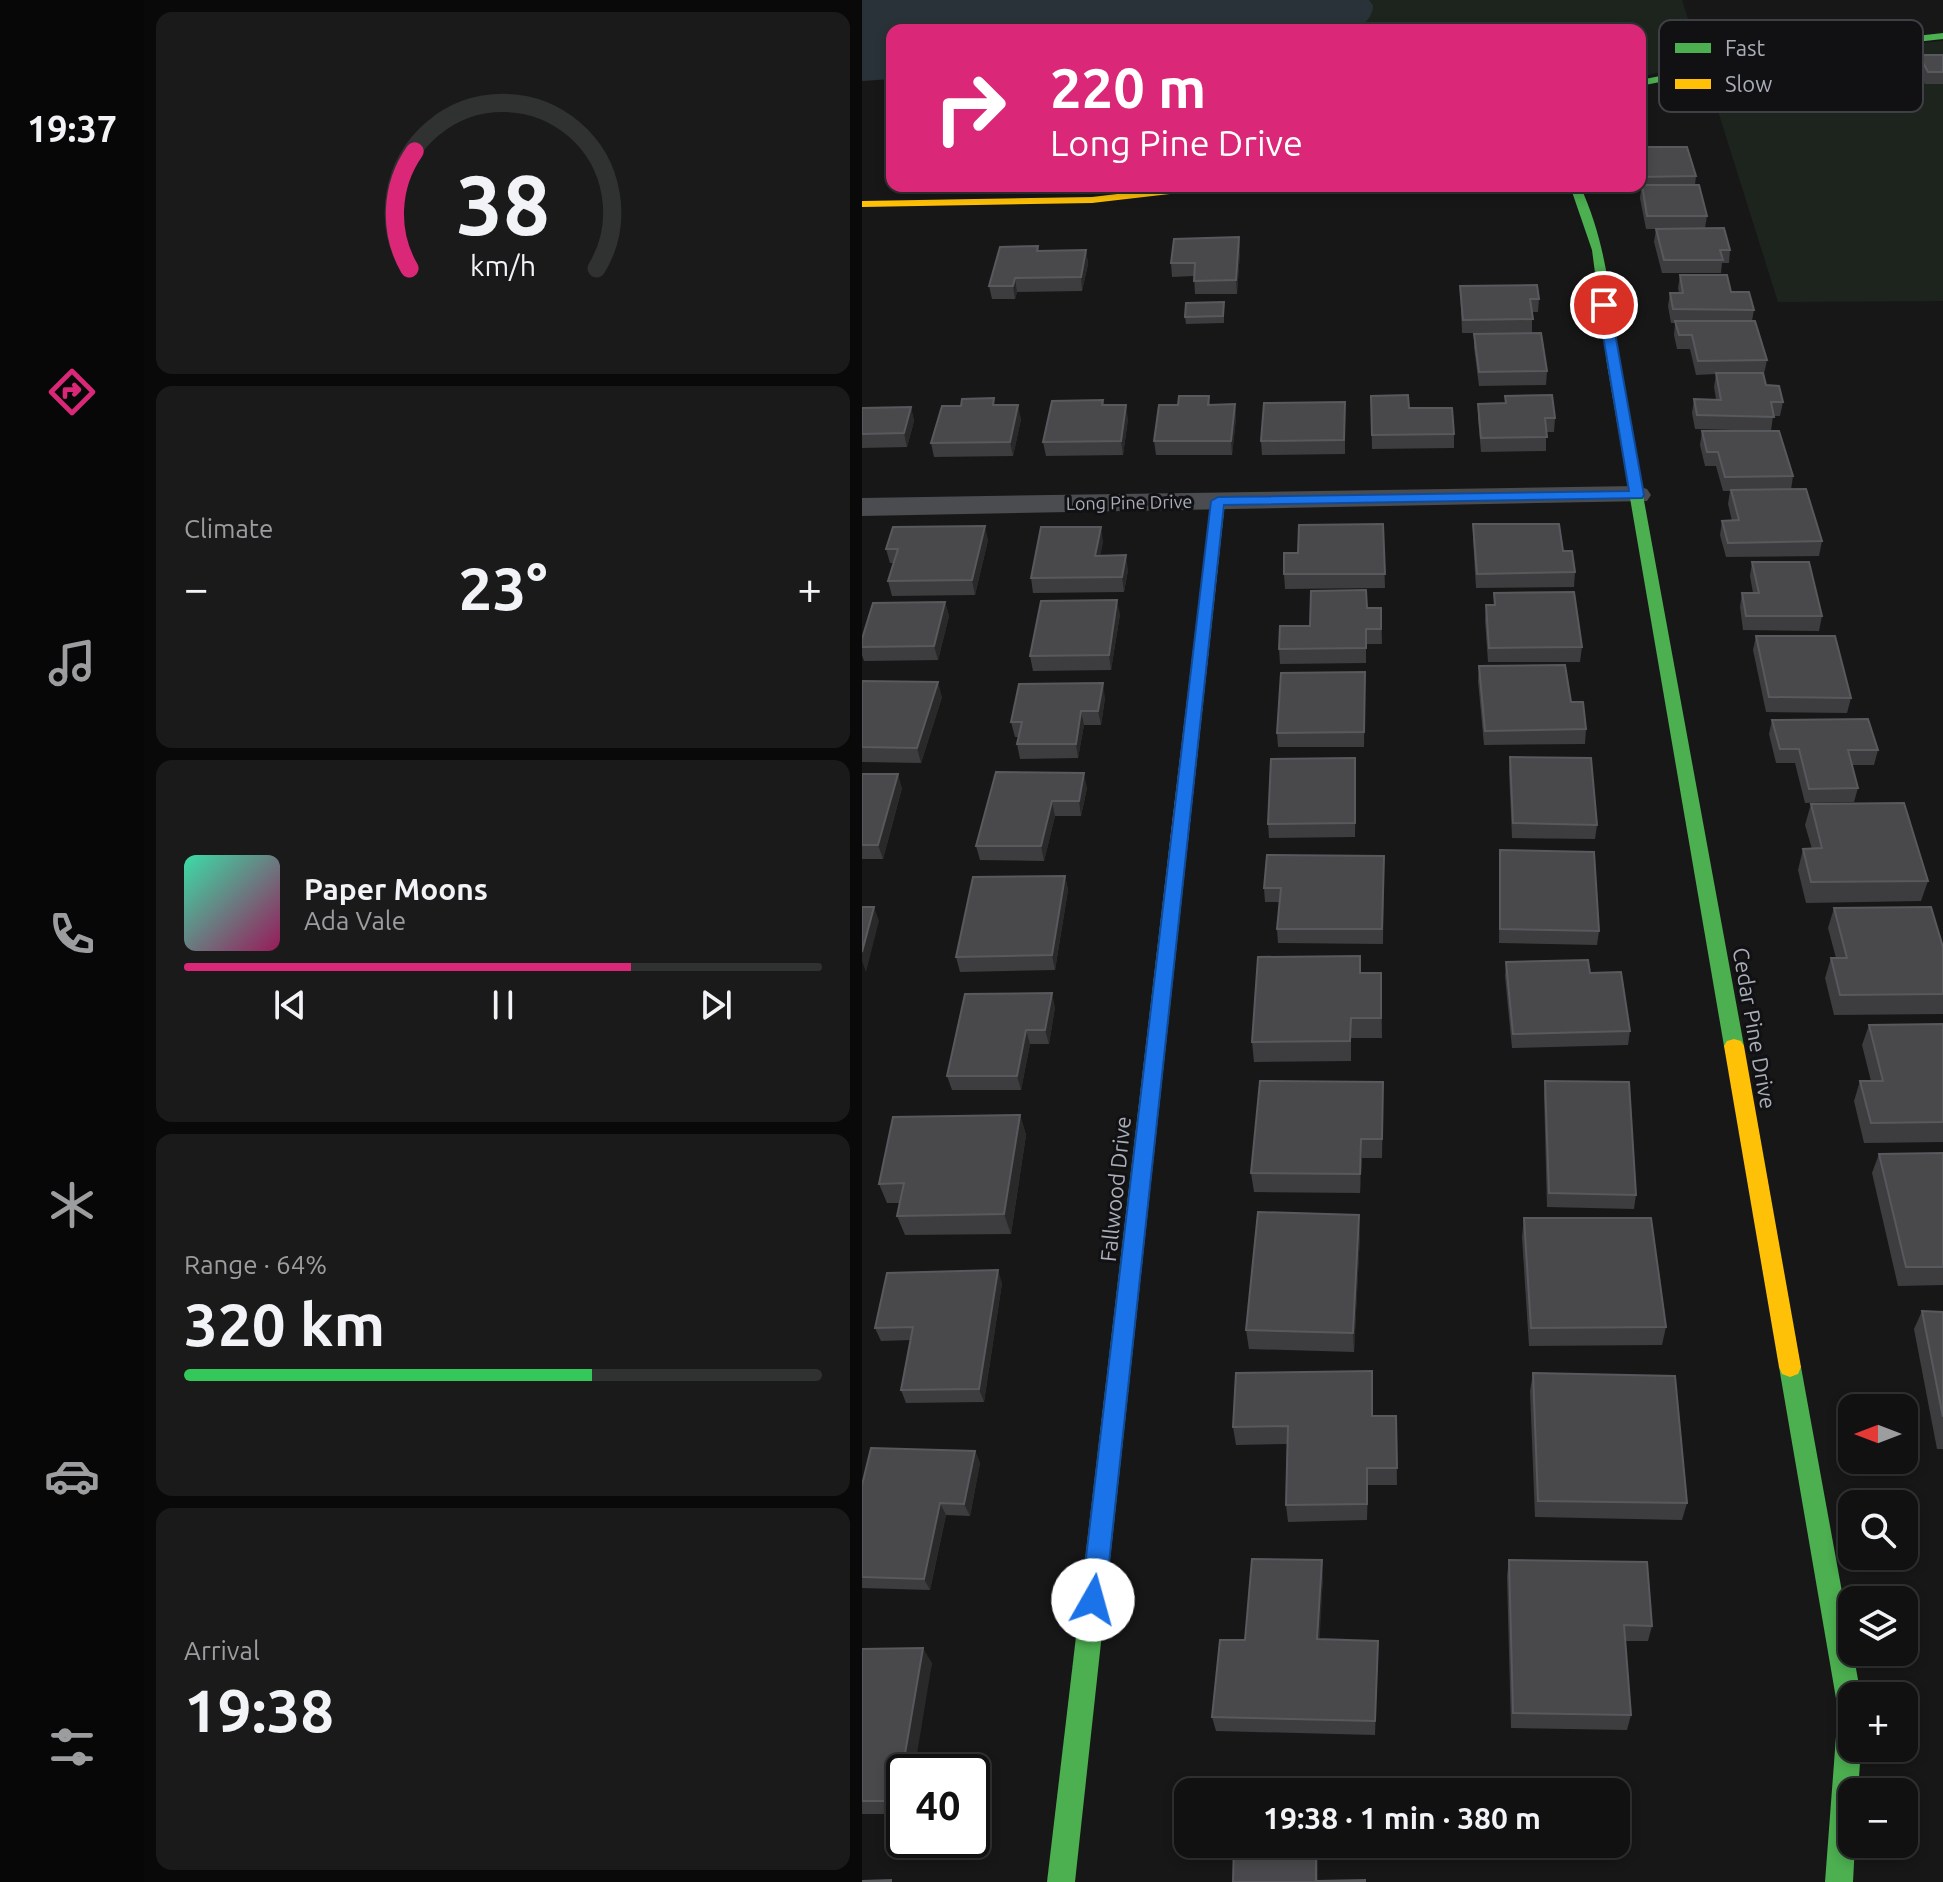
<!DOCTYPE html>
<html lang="en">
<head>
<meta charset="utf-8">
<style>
  :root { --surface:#111; --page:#1a1a1a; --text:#f1f3f6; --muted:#9c9d9f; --line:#303131; --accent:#db2777 }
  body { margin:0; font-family:Ubuntu,sans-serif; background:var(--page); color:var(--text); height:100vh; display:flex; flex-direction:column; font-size:30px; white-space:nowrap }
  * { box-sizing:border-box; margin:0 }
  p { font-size:26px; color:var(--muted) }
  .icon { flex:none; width:44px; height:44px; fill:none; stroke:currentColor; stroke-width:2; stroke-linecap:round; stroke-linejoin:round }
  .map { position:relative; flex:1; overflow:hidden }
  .details { display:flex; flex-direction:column; gap:12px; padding:12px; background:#090909; width:718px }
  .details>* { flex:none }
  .hud { position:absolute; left:24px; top:24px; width:760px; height:168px; border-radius:16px; box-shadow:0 4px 12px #0003,0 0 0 2px var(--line); background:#db2777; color:#fff; overflow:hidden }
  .needle { width:52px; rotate:270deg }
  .tools { position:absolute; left:976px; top:1394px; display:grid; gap:16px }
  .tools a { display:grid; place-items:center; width:80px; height:80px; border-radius:16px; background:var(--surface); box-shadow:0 4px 12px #0003,0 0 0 2px var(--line); font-size:40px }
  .speed { position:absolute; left:24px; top:1754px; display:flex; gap:16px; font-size:40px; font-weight:700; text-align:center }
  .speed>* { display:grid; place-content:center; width:104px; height:104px; border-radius:50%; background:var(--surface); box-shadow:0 4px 12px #0003,0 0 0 2px var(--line); line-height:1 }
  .speed .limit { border:4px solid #111; border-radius:12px; background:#fff; color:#111 }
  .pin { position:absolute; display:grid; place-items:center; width:68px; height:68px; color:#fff; margin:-34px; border:4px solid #fff; border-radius:50%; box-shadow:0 2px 8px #0007 }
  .me { position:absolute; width:88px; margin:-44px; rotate:7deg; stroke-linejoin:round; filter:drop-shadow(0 0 6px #0008) }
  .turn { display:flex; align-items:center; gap:28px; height:168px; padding:0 32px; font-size:36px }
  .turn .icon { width:104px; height:104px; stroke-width:2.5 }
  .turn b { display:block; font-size:56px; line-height:68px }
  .big { font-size:60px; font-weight:700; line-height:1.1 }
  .details .tile { flex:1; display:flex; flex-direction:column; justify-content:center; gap:12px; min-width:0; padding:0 28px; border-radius:16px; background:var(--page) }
  .details .dial { align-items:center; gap:0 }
  .dial svg { height:208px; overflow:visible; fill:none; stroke:var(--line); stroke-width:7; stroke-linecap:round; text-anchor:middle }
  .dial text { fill:var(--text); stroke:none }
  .song { display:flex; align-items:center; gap:24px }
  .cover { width:96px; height:96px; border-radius:12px; background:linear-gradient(135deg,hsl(160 70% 55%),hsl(330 70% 35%)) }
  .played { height:8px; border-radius:4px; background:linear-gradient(90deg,var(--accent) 70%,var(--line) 70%) }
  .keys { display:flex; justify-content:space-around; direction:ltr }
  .heat { display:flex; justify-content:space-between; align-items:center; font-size:44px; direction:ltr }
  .charge { height:12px; border-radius:6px; background:linear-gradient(90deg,#34c759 64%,var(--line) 0) }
  .trip { position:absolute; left:312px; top:1778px; width:456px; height:80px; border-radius:16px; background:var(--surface); box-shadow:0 4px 12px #0003,0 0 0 2px var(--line); font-weight:700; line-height:80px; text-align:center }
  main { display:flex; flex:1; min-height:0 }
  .dock { display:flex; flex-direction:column; width:144px; justify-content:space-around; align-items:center; background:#070707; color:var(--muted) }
  .dock .icon { width:56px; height:56px }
  .dock .selected { color:var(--accent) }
  .dock b { font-size:36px; color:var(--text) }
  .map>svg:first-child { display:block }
</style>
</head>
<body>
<main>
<nav class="dock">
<b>19:37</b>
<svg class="icon selected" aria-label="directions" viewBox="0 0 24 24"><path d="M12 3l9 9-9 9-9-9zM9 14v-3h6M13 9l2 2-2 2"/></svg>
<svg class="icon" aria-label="music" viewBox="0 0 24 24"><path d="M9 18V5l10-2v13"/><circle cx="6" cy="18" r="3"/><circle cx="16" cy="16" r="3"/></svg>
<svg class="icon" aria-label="phone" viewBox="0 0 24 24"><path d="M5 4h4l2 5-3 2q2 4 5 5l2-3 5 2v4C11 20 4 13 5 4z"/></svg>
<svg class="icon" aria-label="climate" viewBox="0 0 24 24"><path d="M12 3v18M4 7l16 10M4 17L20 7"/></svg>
<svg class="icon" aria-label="car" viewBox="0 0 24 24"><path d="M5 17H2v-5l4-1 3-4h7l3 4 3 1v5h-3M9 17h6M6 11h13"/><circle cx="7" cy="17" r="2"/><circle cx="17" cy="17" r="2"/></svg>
<svg class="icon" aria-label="filters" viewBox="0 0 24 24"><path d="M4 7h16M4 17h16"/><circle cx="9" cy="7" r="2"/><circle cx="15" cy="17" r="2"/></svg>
</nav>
<section class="details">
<div class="tile dial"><svg viewBox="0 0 100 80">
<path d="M14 69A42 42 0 1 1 86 69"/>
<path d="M14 69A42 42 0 0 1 16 24" stroke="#db2777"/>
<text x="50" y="56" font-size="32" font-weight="700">38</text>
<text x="50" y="72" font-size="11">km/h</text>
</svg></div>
<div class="tile"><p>Climate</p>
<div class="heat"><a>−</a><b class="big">23°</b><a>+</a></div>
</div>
<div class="tile">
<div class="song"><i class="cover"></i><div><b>Paper Moons</b><p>Ada Vale</p></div></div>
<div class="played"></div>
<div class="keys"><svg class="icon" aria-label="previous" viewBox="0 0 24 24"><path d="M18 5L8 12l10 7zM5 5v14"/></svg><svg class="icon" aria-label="pause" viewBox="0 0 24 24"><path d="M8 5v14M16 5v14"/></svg><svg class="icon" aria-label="next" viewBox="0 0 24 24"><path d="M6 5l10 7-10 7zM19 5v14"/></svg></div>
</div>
<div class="tile"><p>Range · 64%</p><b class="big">320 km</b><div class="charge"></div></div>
<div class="tile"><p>Arrival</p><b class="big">19:38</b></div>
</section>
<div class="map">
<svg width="1081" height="1882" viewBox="0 0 1081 1882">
  <rect width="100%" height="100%" fill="#171717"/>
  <g fill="#1d241e">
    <path d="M507 0H820L840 62 778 77V30H490L501 26 511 5Z"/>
    <path d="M1081 41V301L916 302 844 73 953 52Z"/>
  </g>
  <path fill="#2a3239" d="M0 0H507L511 5C511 18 501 26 490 30H30V79L0 81Z"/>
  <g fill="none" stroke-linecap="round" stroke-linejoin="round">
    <path fill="#4b4c50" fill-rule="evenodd" d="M775 486 785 489 789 495 785 501 0 516V498Z"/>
    <g fill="#4caf50" fill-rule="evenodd">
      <path d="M1081 33V39L928 56 778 86V80L928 50Z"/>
      <path d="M708 186H718C745 243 749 303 757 364L882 1046 879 1051H865L862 1046 745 364 730 250Z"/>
      <path d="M317 835 326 841 213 1882H185L308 841Z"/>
      <path d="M928 1357 936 1360 939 1367 999 1696H990V1748H999L996 1792H990V1844H993L991 1882H963L976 1710 917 1367 920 1360Z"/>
    </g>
    <g fill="#ffc107" fill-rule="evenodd">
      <path d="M323 186H356L351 189 230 203 0 207V201L230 197Z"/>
      <path d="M356 497 363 501 326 841 317 847 308 841 349 501Z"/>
      <path d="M872 1039 879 1041 882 1046 939 1367 936 1374 928 1377 920 1374 917 1367 862 1046 865 1041Z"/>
    </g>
  </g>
  <g fill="#3d3d3f">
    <path d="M1057 55H1081V84H1063L1054 67Z"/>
    <path d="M778 147 834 176 833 185 845 216 843 228 868 250 867 263H860L859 273H800L792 242 794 229H784L778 198 779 190H772L771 186H778Z"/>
    <path d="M377 237 378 251 375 294H333L332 276 310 277 309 263Z"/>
    <path d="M176 246 177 251 224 250 226 264 220 291 155 292 153 299H130L127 286Z"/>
    <path d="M818 275 869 292 892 310 890 321 905 360 902 374H901L904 385 921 402 918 416H911L909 431 931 476 929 490 960 541 957 556 864 557 858 535 860 521H870L866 504 868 491H861L854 466H843L838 445 840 431H907L833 429 830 413 832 399H854L852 387 854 374 834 375 828 349H815L812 335 813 323H809L806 306 808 293H817L816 288Z"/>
    <path d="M598 286 677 299 676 312H670V333H600Z"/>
    <path d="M362 309V323L324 324 323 317Z"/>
    <path d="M612 334 685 371 684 385 617 386 612 347Z"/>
    <path d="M347 396 348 405 373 404 374 418 370 455H294L292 441 316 405Z"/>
    <path d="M509 396 592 434V448L510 449Z"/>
    <path d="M643 396 693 418 692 432H684V451L619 452 616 418V404L643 403Z"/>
    <path d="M241 400 242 405 266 419 261 455 184 456 181 442Z"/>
    <path d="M483 402V454L400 455 399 441Z"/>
    <path d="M134 405 159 419 151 456 72 457 69 443Z"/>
    <path d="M49 407 52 421 45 447 0 448V408Z"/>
    <path d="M521 524 523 588 423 589 422 574Z"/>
    <path d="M611 524 701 551 713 572 712 587 614 588 611 539Z"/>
    <path d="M126 540 113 595 30 596 26 581 32 563H28L24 549Z"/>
    <path d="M241 541 238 555 266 570 262 592 171 593 169 578Z"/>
    <path d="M890 562 960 616 957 631 881 630 878 607 880 593H891L888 576Z"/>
    <path d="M632 593 720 647 718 662H626L623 620 624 605H632Z"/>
    <path d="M83 602 87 616 76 660 2 661 0 655V639Z"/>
    <path d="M505 608H519L520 644H504V663L418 664 417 649Z"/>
    <path d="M258 614 249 670 171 671 168 656Z"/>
    <path d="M894 636 989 698 985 713 904 712 891 650Z"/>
    <path d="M617 666 709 702 724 729 723 744 622 745 616 681Z"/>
    <path d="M503 672 502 747H416L415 733Z"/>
    <path d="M0 681 80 697 59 763 0 762Z"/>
    <path d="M243 698 239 725H222L216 758 158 759 155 744 157 737H153L149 722Z"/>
    <path d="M910 720 1016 750 1012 765H990L996 788 992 802 943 803 933 763H914L907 734Z"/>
    <path d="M648 757 735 825 733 839 650 838 647 771Z"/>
    <path d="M134 772 225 788 219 816H193L182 861 118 860 114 846Z"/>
    <path d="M494 772 493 837 407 838 406 824Z"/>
    <path d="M0 774 40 788 21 859H0Z"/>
    <path d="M949 804 1066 881 1059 901 944 903 936 870 941 849H950L943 825Z"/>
    <path d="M638 850 737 931 735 945 637 943Z"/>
    <path d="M522 856 521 944 416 943 415 929 417 902H403L402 888Z"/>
    <path d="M203 876 206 890 193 970 98 972 94 957Z"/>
    <path d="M972 908 1081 947V1014L972 1015 963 978 969 958H974L966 928Z"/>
    <path d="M498 956 499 973H519L520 1038H489V1061L392 1062 390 1042Z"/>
    <path d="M644 962 728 973 768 1031 766 1045 650 1048 643 976Z"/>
    <path d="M193 1007 187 1044H168L159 1090H90L85 1076Z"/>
    <path d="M1081 1024V1142L1002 1143 992 1101 998 1081H1009L1000 1045 1007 1025Z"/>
    <path d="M683 1081 774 1195 772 1209 685 1207 682 1095Z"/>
    <path d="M521 1102 520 1158H500L498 1193 392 1192 389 1173Z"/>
    <path d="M158 1115 164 1135 149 1234 43 1235 35 1216 38 1203H25L17 1184Z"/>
    <path d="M1081 1153V1285L1036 1286 1010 1173 1017 1154Z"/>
    <path d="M662 1218 804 1327 800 1345 667 1346 660 1237Z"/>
    <path d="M498 1234 492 1352 387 1349 384 1330Z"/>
    <path d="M140 1283 122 1402 44 1403 39 1390 49 1340 19 1341 13 1328Z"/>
    <path d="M1060 1311 1081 1312V1449H1075L1052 1329Z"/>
    <path d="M671 1373 825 1503 820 1520 673 1517 668 1391Z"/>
    <path d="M511 1416H534L535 1485H506L505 1520 426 1522 424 1505 425 1444 374 1445 371 1427Z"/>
    <path d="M113 1451 118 1463 108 1516 84 1515 68 1590 0 1588V1485Z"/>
    <path d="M647 1560 790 1626 786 1641H763L769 1715 765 1730 649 1728 645 1576Z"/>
    <path d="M461 1576 457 1639 516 1641 513 1735 354 1731 350 1717 383 1640Z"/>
    <path d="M0 1649 70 1663 42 1772V1814H0Z"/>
  </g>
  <g fill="#29292a">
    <path d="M377 237 378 251 375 294 374 280Z"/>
    <path d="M224 250 226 264 220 291 219 277Z"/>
    <path d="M153 278 155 292 153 299 151 286Z"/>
    <path d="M373 404 374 418 370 455 369 441Z"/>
    <path d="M156 405 159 419 151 456 148 442Z"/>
    <path d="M264 405 266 419 261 455 259 441Z"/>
    <path d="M49 407 52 421 45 447 42 433Z"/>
    <path d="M123 526 126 540 113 595 110 580Z"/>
    <path d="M239 527 241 541 236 570 233 556Z"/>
    <path d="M264 555 266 570 262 592 260 577Z"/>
    <path d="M255 600 258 614 249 670 247 655Z"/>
    <path d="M83 602 87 616 76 660 72 646Z"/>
    <path d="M76 682 80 697 59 763 55 748Z"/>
    <path d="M241 683 243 698 239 725 236 711Z"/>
    <path d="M219 711 222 725 216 758 214 744Z"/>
    <path d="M222 773 225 788 219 816 217 801Z"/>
    <path d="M36 774 40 788 21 859 16 845Z"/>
    <path d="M190 801 193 816 182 861 179 846Z"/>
    <path d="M203 876 206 890 193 970 190 955Z"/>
    <path d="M12 907 17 921 4 972 0 961V952Z"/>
    <path d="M190 993 193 1007 187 1044 183 1030Z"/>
    <path d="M164 1030 168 1044 159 1090 155 1076Z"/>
    <path d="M158 1115 164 1135 149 1234 142 1214Z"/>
    <path d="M499 1139 500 1158 498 1193V1174Z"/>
    <path d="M497 1215 498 1234 492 1352 491 1333Z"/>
    <path d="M136 1270 140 1283 122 1402 117 1389Z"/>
    <path d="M113 1451 118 1463 108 1516 102 1504Z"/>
    <path d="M78 1503 84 1515 68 1590 62 1579Z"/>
    <path d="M460 1560 461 1576 457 1654 455 1639Z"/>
    <path d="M516 1641V1656L513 1735V1721Z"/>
    <path d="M61 1648 70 1663 52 1772H42V1810L35 1801Z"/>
    <rect x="454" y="1844" width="2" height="38"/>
  </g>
  <g fill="#49494c" stroke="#58595d" stroke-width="2">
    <path d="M1057 55H1081V72H1066Z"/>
    <path d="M778 147H825L834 176 778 177Z"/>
    <path d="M780 185H837L845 216H785Z"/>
    <path d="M862 228 868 250H858L861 260H802L794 229Z"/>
    <path d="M377 237 374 280 332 281 333 263H309L312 239Z"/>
    <path d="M176 246 175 251 224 250 219 277 153 278 151 286H127L138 247Z"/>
    <path d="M818 275H865L869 292H887L892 310 811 309 808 293H821Z"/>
    <path d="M675 285 677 299H668L671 319 601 320 598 286Z"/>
    <path d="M362 302 361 316 323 317 324 303Z"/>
    <path d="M813 321H893L905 360 836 361 830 335H817Z"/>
    <path d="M679 333 685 371 617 372 612 334Z"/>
    <path d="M854 373H901L904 385 917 386 921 402H909L912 417 835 415 832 399 859 400Z"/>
    <path d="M546 395 547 408H590L592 434 510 435 509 396Z"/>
    <path d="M690 395 693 418H683L685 437 619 438 616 404 644 403 643 396Z"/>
    <path d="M317 396H347L346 405 373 404 369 441H292L297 405H316Z"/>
    <path d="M132 398 131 405H156L148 442 69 443 80 406H99L100 399Z"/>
    <path d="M241 400 240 405H264L259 441 181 442 190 401Z"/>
    <path d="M483 402 482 440 399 441 402 403Z"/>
    <path d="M49 407 42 433 0 434V408Z"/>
    <path d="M840 431H917L931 476 863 477 856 452H845Z"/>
    <path d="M944 489 960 541 866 543 860 521 877 520 869 490Z"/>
    <path d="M521 524 523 574H422V553H436L437 525Z"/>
    <path d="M611 524H697L701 551H710L713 572 615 574Z"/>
    <path d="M123 526 110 580 26 581 36 549H24L31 527Z"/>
    <path d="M179 527H239L233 556 264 555 260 577 169 578Z"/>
    <path d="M890 562H947L960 616H884L880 593H897Z"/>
    <path d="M504 590 505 608H519V629H504V648L417 649 418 626H448L449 591Z"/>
    <path d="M712 592 720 647 627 648 624 605H633L632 593Z"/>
    <path d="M255 600 247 655 168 656 179 601Z"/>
    <path d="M83 602 72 646 0 647V639L11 603Z"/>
    <path d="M894 636H973L989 698 907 697Z"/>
    <path d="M703 665 709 702H721L724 729 623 731 617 666Z"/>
    <path d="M503 672 502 732 415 733 419 673Z"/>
    <path d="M0 681 76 682 55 748 0 747Z"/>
    <path d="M241 683 236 711H219L214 744H155L160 722H149L157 684Z"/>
    <path d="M1006 719 1016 750H986L996 788 947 789 937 749H918L910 720Z"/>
    <path d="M648 757 729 758 735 825 651 823Z"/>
    <path d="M493 758V823L406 824 409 759Z"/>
    <path d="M134 772 222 773 217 801H190L179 846H114Z"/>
    <path d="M0 774H36L16 845H0Z"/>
    <path d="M1042 803 1066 881 949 882 941 849 960 848 949 804Z"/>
    <path d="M638 850 732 852 737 931 638 929Z"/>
    <path d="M405 855 522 856 520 929H415L419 888H402Z"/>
    <path d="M203 876 190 955 94 957 111 877Z"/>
    <path d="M0 907H12L0 952Z"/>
    <path d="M1069 907 1081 947V994L978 995 969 958H985L972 908Z"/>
    <path d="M498 956V973H519V1018H489L488 1041 390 1042 396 957Z"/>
    <path d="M726 960 728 973 759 972 768 1031 651 1034 644 962Z"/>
    <path d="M190 993 183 1030H164L155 1076H85L103 994Z"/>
    <path d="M1081 1024V1122L1009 1123 998 1081H1021L1007 1025Z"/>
    <path d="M398 1081 521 1082 520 1139H499L498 1174 389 1173Z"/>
    <path d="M683 1081 767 1082 774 1195 687 1193Z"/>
    <path d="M158 1115 142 1214 35 1216 42 1183 17 1184 31 1117Z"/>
    <path d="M1081 1153V1267H1044L1017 1154Z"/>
    <path d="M396 1212 497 1215 491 1333 384 1330Z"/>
    <path d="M662 1218H789L804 1327 669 1328Z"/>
    <path d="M136 1270 117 1389 39 1390 51 1327 13 1328 25 1273Z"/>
    <path d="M1060 1311 1081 1312V1417Z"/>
    <path d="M510 1371V1416H534L535 1468H505V1504L424 1505 426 1426 371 1427 374 1373Z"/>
    <path d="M671 1373 813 1376 825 1503 676 1501Z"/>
    <path d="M9 1448 113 1451 102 1504 78 1503 62 1579 0 1577V1485Z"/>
    <path d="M390 1559 460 1560 455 1639 516 1641 513 1721 350 1717 358 1640H383Z"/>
    <path d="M647 1560 785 1562 790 1626 762 1625 769 1715 651 1713Z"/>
    <path d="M61 1648 35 1801H0V1649Z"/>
    <path d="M375 1783H456L455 1792H375Z"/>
    <path d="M372 1844H454V1881L503 1880V1882H371Z"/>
    <path d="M29 1880V1882H0V1881Z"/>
  </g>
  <path fill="#1a73e8" stroke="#114b97" stroke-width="2" d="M742 301 748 305 782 495 780 498 362 505 243 1600 239 1608 231 1612 222 1608 219 1600 349 501 356 497 767 491 736 305Z"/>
  <g text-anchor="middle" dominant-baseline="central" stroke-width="6" stroke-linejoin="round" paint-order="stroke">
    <g font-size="18" fill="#a8adb8" stroke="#111113">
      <text transform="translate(267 502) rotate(-1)">Long Pine Drive</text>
    </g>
    <g font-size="22" fill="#a8adb8" stroke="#111113">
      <text transform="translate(893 1028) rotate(80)">Cedar Pine Drive</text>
      <text transform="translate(253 1189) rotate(-84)">Fallwood Drive</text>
    </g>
  </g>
  <rect x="797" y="20" width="264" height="92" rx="12" fill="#111113" stroke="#3e4045" stroke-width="2"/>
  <rect x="813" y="43" width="36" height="10" fill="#4caf50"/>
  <rect x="813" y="79" width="36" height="10" fill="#ffc107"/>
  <g font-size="22" fill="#a8adb8">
    <text x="863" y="56">Fast</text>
    <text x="863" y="92">Slow</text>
  </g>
</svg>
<div class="tools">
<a><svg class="needle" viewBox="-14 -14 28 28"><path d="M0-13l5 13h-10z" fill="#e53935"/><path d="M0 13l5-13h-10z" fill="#9c9d9f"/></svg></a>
<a><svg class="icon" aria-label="search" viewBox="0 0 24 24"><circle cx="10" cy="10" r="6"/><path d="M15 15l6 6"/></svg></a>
<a><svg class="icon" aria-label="layers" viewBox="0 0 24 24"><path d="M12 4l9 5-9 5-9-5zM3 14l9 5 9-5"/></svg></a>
<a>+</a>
<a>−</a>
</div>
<div class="speed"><div class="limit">40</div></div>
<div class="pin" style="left:742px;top:305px;background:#d93025"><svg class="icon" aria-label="arrive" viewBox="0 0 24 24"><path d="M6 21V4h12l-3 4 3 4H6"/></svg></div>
<svg class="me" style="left:231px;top:1600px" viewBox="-20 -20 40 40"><circle r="19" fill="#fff"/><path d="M0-13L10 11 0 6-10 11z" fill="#1a73e8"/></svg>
<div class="trip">19:38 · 1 min · 380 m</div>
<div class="hud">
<div class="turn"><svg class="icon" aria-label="right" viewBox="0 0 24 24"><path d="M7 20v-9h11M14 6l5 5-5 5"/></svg><div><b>220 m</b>Long Pine Drive</div></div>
</div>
</div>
</main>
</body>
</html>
